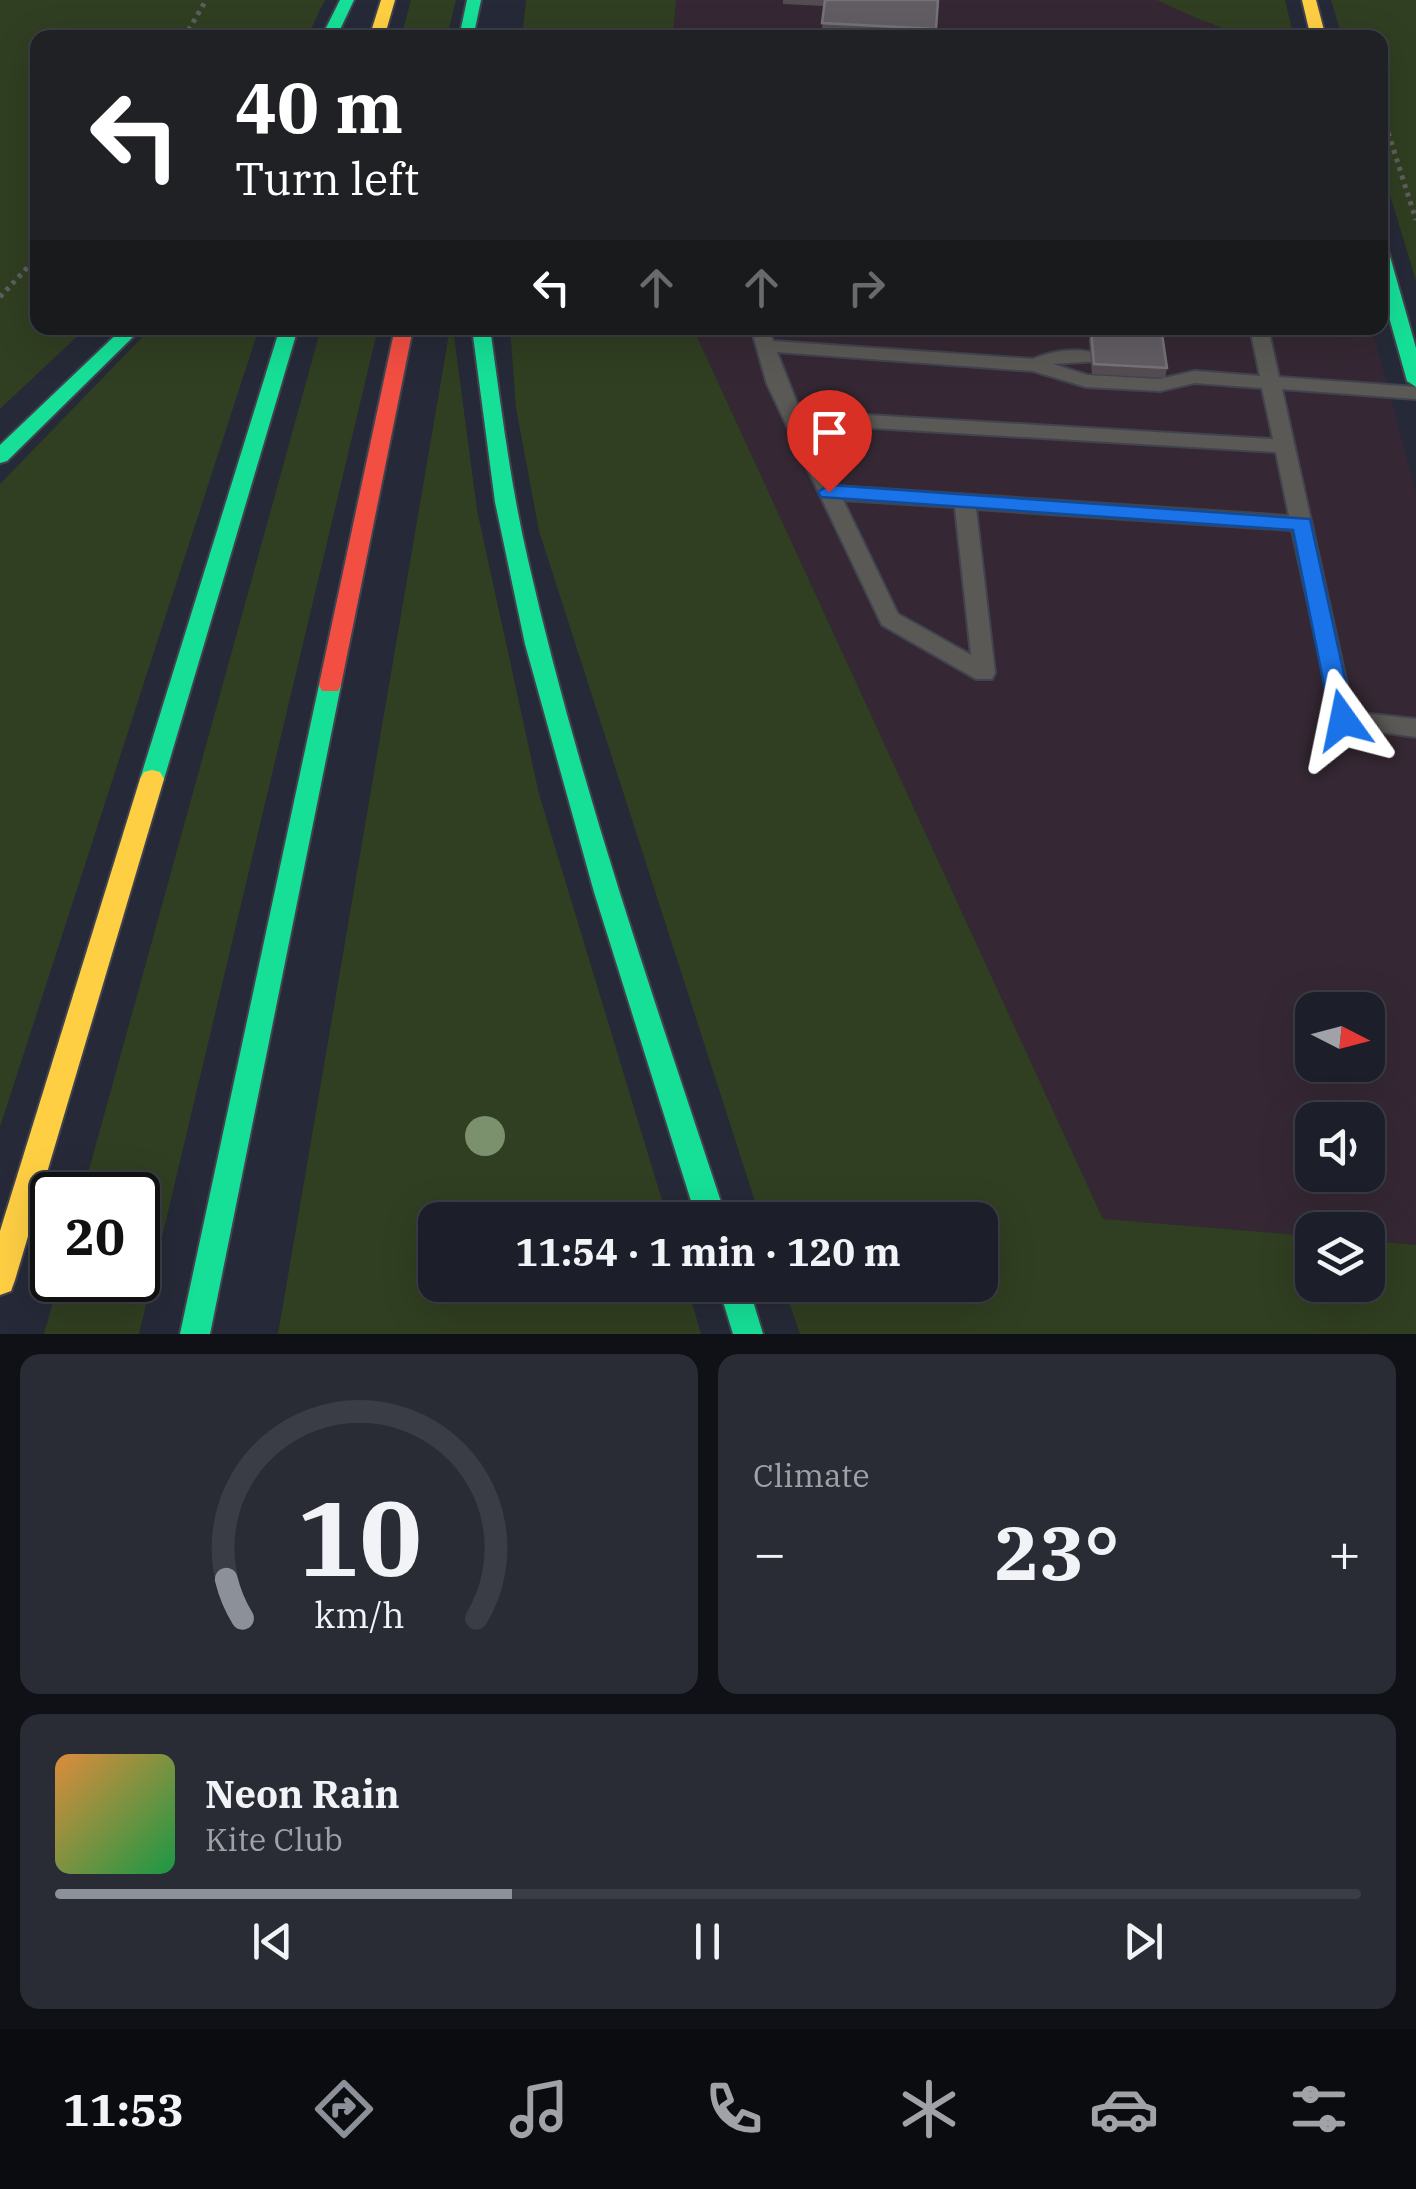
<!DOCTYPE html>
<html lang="en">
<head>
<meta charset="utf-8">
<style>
  :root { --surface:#1c1f29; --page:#292c35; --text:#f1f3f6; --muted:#a0a2a8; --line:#3a3d46; --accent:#8c9099 }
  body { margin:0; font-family:"IBM Plex Serif",serif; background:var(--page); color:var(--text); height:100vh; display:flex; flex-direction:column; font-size:38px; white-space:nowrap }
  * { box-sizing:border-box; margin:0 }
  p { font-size:32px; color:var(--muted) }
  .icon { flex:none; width:55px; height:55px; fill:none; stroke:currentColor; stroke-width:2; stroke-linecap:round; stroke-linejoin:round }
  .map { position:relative; height:1334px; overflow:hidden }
  .details { display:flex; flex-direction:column; gap:20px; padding:20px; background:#0f1117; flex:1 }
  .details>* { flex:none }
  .top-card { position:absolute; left:30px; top:30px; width:1358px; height:305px; border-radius:20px; box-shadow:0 10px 40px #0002,0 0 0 2px var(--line); background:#202124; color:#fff; overflow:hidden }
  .needle { width:65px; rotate:96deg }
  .fabs { position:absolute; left:1295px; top:992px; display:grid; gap:20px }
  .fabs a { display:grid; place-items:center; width:90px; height:90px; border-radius:20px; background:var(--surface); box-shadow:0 10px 40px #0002,0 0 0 2px var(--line); font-size:50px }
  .speed { position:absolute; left:30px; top:1172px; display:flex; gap:20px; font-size:50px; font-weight:700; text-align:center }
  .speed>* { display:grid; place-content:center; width:130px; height:130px; border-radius:50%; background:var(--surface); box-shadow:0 10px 40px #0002,0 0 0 2px var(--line); line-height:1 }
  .speed .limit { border:5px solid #111; border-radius:15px; background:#fff; color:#111 }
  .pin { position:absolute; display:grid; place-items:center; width:85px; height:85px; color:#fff; margin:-102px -42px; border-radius:50% 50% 50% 0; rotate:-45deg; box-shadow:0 0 10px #0007 }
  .pin .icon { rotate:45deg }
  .me { position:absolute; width:110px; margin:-55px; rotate:348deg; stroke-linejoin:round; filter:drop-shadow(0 0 8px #0008) }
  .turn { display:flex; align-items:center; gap:35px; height:210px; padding:0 40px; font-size:45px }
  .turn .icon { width:130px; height:130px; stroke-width:2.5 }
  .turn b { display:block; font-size:70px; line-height:85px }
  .lanes { display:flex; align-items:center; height:95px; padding:0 40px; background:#0003; justify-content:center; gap:50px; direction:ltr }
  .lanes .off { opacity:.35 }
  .big { font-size:75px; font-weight:700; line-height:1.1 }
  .details .tile { flex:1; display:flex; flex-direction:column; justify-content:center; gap:15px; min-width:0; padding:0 35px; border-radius:20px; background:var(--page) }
  .details .dial { align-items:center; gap:0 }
  .dial svg { height:260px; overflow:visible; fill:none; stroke:var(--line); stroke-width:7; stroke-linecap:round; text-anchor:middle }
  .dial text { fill:var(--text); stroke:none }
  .song { display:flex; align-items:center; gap:30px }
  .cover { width:120px; height:120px; border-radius:15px; background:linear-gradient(135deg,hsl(30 70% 55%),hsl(140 70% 35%)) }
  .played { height:10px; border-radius:5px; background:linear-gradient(90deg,var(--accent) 35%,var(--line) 35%) }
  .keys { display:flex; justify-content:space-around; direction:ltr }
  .heat { display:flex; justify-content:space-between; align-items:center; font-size:55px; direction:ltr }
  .details .tiles { flex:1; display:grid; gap:20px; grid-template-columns:1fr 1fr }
  .tile:last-child { grid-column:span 2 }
  .trip { position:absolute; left:418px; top:1202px; width:580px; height:100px; border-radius:20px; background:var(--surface); box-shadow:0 10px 40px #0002,0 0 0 2px var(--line); font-weight:700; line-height:100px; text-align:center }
  .dock { display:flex; height:160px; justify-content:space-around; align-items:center; background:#0b0c10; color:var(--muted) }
  .dock .icon { width:70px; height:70px }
  .dock .on { color:var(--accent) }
  .dock b { font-size:45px; color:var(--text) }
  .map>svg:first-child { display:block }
</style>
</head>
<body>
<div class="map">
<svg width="1416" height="1334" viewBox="0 0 1416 1334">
  <rect width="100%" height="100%" fill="#262937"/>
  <g fill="#352834" fill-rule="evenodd">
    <path d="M676 0H1157L1213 25 1280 37 1292 29 1294 37 673 38Z"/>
    <path d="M693 328H1372L1416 493V1245L1368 1241V1230H1312V1236L1103 1219ZM1312 1010H1368V1065H1312ZM1312 1120H1368V1175H1312Z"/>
  </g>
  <g fill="#303e21">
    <path d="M0 0H325L307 37 38 38V328H86L0 409Z"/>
    <path d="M411 0H456L447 37H401Z"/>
    <path d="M526 0H676L673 37H522Z"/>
    <path d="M1157 0H1285L1292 29C1258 51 1190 15 1157 0Z"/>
    <path d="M1331 0H1416V281L1380 162V38L1342 37Z"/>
    <path d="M151 328H259L0 1127V484Z"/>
    <path d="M321 328H378L139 1334H44L59 1280H138V1195H82Z"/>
    <path d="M450 328H453L477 510 539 794 668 1220H435V1285H687L701 1334H278Z"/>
    <path d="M510 328H693L1103 1219 1312 1236V1285H1368V1241L1416 1245V1334H800L783 1285H980V1220H761L539 531 516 408Z"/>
  </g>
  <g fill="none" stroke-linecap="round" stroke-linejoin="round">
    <defs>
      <path id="lane" d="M751 328H769L773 341 1033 359C1051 351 1085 345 1101 357L1099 361 1053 364 1087 375 1160 379 1195 371 1260 376 1250 328H1268L1279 377 1416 387V399L1282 389 1353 712 1416 719V737L1335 726 1292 530 976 509 995 673 992 679H976L882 625 767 384ZM777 352 1033 371 1086 387 1160 391 1195 383 1262 388 1273 439 800 411ZM806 424 1276 452 1289 516 836 486ZM843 500 955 507 971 655 898 614Z"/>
      <g id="fast">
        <path d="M340 0H354L336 38H321Z"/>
        <path d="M467 0H481L473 38H459Z"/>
        <path d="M1380 248 1389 253 1416 348V387L1407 381 1380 285Z"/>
        <path d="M123 328H142L7 461 0 463V445Z"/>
        <path d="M280 328H298L164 779 160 786H144L140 779Z"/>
        <path d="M472 328H490C501 406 510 483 528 560 579 784 655 1002 727 1220H697L594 892 525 644 495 502Z"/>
        <path d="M330 676 338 679 341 685 210 1334H180L319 685 322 679Z"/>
        <path d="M718 1285H748L763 1334H733Z"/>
      </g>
      <g id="slow">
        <path d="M381 0H395L384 38H369Z"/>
        <path d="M1302 0H1316L1326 38H1311Z"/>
        <path d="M152 770 160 772 164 779 15 1280 11 1291 0 1295V1231L140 779 144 772Z"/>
      </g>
      <path id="jam" d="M395 328H413L341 685 338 691H322L319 685Z"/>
    </defs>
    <use href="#lane" stroke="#41444f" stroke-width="4"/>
    <use href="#fast" stroke="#41444f" stroke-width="4"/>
    <use href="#slow" stroke="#41444f" stroke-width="4"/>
    <use href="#jam" stroke="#41444f" stroke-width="4"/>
    <g stroke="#5f5e5f" stroke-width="5" stroke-dasharray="4 5" stroke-linecap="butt">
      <path d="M184 38 206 0"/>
      <path d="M1380 107 1416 220"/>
      <path d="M0 297 38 256"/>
    </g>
    <use href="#lane" fill="#5b5955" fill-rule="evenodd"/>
    <use href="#fast" fill="#16e098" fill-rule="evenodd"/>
    <use href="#slow" fill="#ffcf43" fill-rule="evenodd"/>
    <use href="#jam" fill="#f24e42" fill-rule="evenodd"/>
  </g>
  <circle fill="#7b906c" cx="485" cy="1136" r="20"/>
  <g fill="#534d52">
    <path d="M783 0H938L935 38H821L824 6 783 4Z"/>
    <path d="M1038 328H1195L1194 332 1153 330 1152 333 1167 368 1165 378 1092 374 1089 340 1091 332 1038 329Z"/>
  </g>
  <g fill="#625d63" stroke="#76727a" stroke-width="2.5">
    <path d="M825 0H938L936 29 822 23Z"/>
    <path d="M1091 330 1162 334 1167 368 1094 364Z"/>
  </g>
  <path fill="#1a73e8" stroke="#114b97" stroke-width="2.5" d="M829 485 1310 519 1354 720 1343 729 1331 720 1293 530 821 497 818 492Z"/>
</svg>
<div class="fabs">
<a><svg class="needle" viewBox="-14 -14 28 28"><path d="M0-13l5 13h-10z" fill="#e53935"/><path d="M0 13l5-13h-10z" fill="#a0a2a8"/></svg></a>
<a><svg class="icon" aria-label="sound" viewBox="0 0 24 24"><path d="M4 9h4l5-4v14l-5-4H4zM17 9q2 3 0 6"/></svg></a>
<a><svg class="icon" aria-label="layers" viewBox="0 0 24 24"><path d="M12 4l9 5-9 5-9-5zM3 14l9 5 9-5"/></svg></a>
</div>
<div class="speed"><div class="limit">20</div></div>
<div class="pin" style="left:829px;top:492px;background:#d93025"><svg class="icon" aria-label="arrive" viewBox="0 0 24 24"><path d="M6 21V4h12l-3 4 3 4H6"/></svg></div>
<svg class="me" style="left:1343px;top:720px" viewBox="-20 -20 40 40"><path d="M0-17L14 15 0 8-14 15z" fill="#1a73e8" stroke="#fff" stroke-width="4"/></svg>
<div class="trip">11:54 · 1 min · 120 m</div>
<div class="top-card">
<div class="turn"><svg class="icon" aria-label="left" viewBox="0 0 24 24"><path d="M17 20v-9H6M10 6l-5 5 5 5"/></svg><div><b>40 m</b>Turn left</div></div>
<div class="lanes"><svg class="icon" aria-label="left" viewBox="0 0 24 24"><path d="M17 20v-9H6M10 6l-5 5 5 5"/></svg><svg class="icon off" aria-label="ahead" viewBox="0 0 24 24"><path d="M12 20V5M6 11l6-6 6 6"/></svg><svg class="icon off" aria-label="ahead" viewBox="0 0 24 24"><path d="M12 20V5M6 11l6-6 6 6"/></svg><svg class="icon off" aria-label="right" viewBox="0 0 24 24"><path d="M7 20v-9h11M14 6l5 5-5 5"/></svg></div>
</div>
</div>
<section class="details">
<div class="tiles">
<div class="tile dial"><svg viewBox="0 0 100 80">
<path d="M14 69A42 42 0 1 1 86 69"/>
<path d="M14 69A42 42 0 0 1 9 57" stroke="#8c9099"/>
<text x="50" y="56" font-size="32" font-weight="700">10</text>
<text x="50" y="72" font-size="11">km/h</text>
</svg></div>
<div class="tile"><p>Climate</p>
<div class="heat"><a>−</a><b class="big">23°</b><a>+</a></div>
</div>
<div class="tile">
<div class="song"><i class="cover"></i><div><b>Neon Rain</b><p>Kite Club</p></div></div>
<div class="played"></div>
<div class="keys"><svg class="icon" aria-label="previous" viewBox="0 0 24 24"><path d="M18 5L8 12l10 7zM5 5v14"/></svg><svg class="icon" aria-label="pause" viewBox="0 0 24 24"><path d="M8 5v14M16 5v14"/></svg><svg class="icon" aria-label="next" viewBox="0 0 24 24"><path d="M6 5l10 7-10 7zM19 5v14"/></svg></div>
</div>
</div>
</section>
<nav class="dock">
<b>11:53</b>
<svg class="icon on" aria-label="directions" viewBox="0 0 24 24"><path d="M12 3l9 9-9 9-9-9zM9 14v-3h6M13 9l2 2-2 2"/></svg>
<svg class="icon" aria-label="music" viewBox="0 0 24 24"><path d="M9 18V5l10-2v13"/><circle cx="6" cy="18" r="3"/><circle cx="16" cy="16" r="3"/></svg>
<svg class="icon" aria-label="phone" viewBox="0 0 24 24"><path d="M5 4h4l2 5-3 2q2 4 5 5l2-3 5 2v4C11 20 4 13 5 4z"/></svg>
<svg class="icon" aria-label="climate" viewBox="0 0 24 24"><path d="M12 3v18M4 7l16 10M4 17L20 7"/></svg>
<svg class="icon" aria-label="car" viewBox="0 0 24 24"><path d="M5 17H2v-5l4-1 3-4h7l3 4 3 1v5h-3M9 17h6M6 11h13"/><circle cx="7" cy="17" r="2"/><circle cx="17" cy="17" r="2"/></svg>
<svg class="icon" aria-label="filters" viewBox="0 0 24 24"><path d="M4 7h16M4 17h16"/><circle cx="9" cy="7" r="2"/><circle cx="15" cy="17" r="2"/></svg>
</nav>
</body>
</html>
